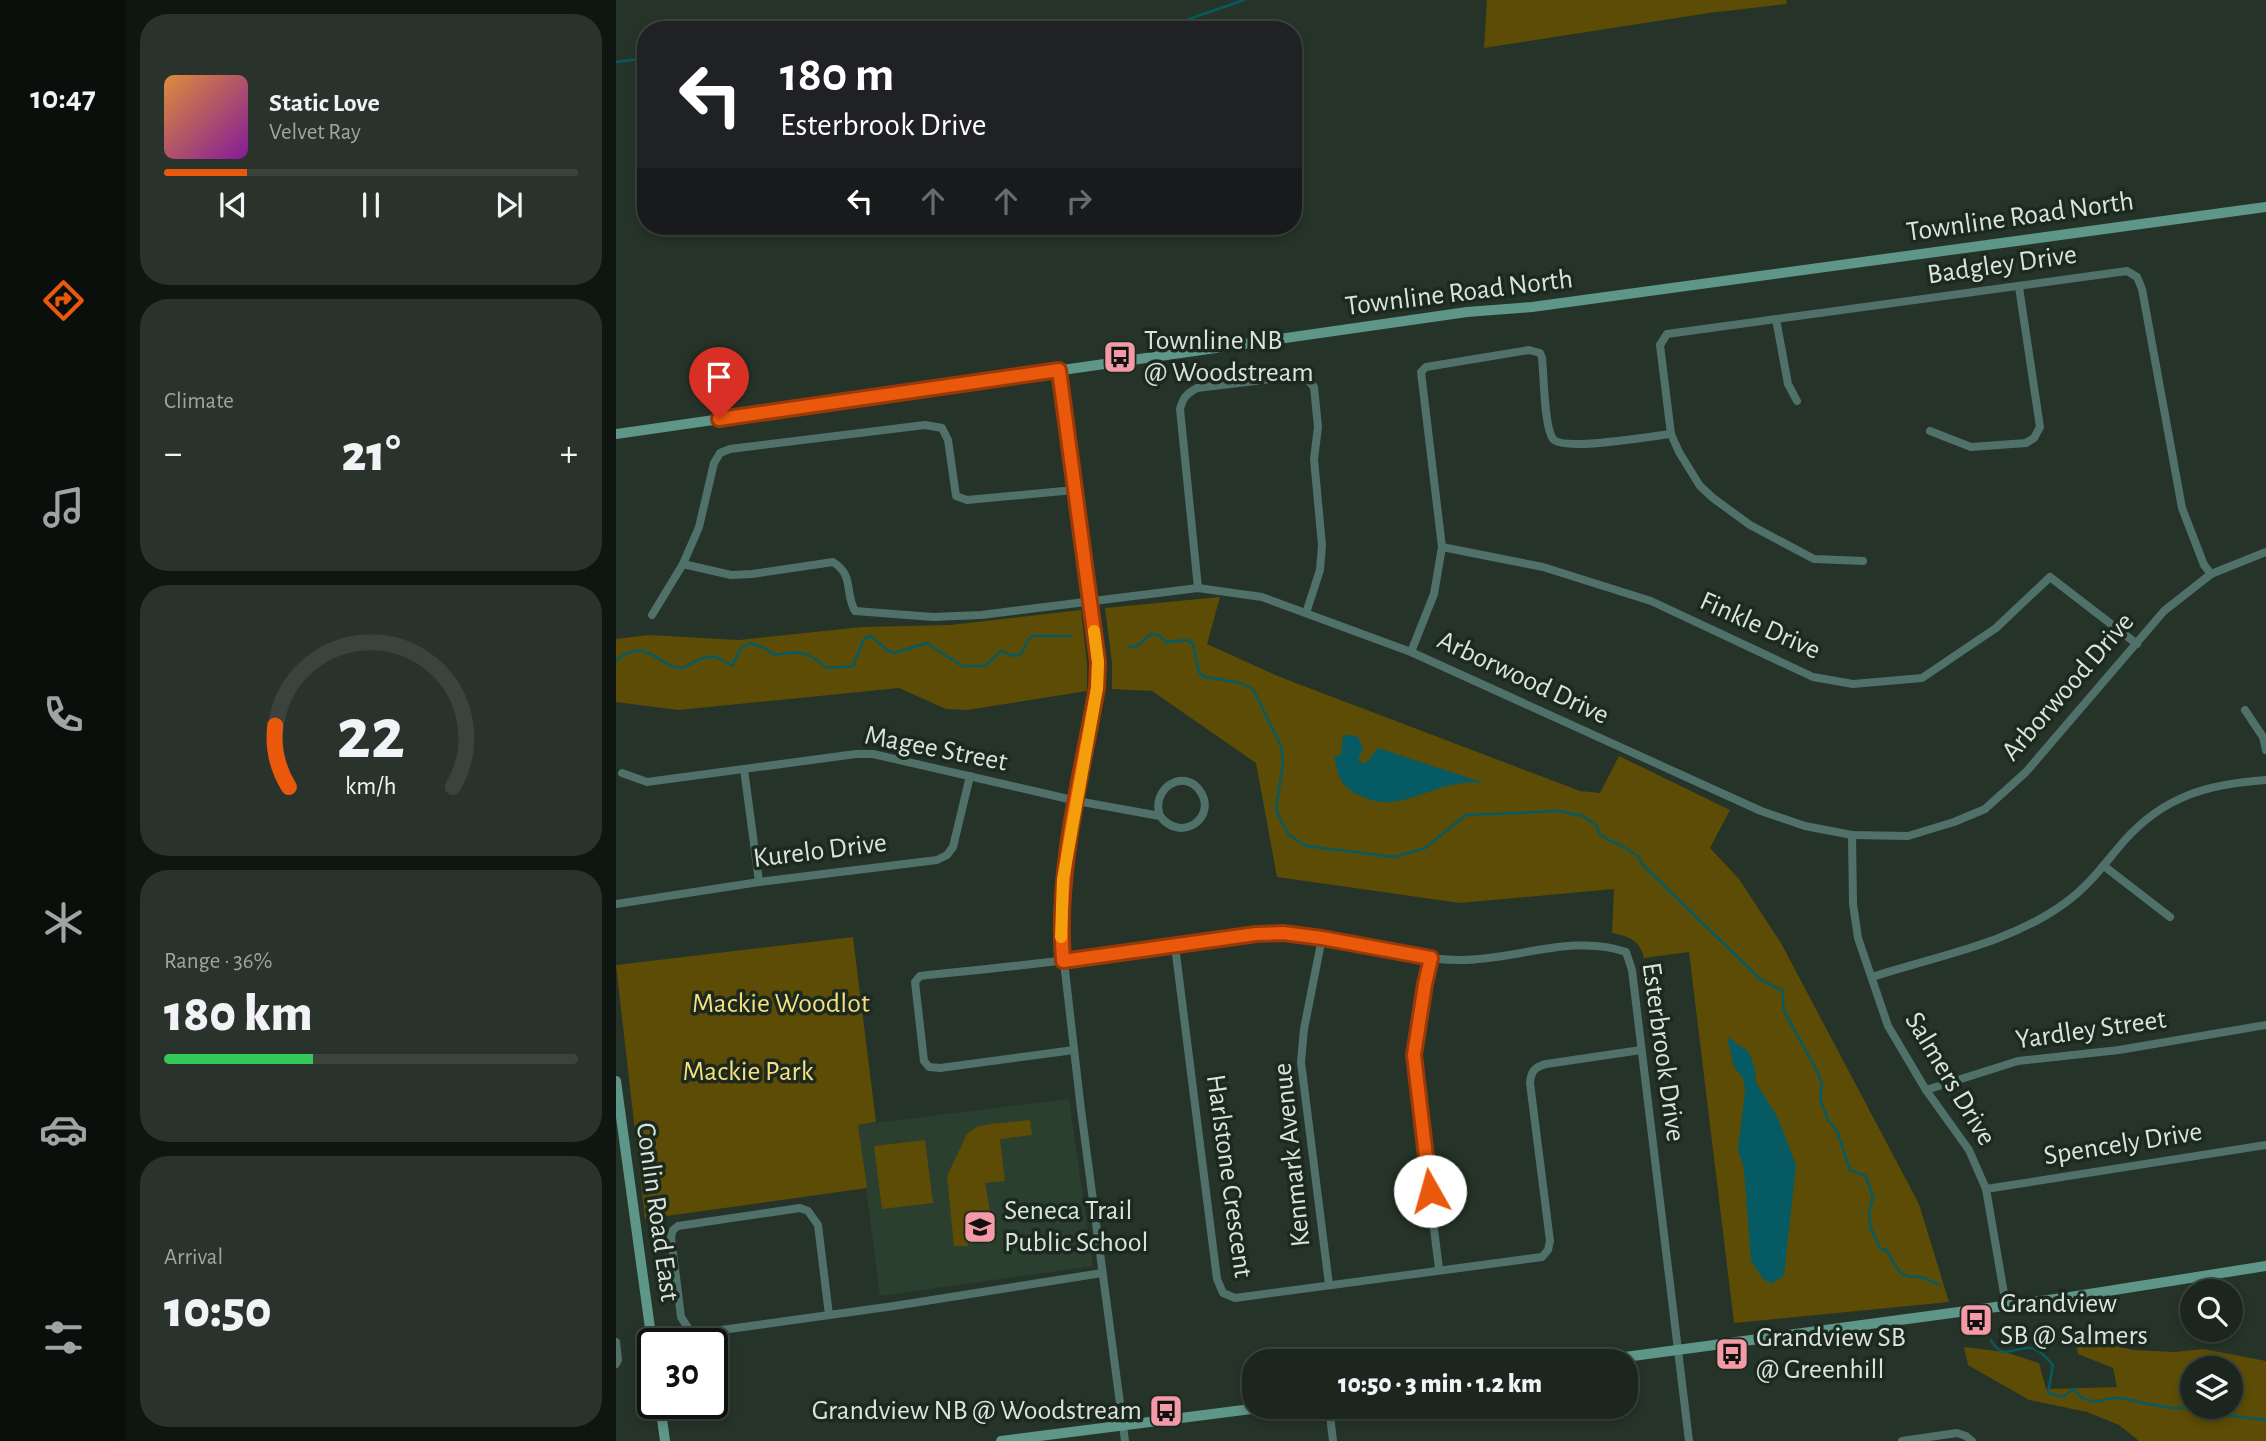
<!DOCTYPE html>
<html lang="en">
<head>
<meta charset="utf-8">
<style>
  :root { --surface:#1c261e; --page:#29322b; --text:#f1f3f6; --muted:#a0a5a4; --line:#3a433c; --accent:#ea580c }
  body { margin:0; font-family:"Alegreya Sans",sans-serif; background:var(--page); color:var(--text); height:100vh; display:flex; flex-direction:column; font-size:26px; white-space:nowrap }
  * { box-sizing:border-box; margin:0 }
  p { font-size:23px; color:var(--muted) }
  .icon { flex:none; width:38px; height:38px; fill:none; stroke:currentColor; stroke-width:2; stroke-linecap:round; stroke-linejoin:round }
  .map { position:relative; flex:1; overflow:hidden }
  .details { display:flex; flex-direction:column; gap:14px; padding:14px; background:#0f1510; width:490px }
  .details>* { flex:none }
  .top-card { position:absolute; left:21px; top:21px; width:665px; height:214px; border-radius:28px; box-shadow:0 4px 10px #0003,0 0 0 2px var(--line); background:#202124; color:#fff; overflow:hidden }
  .controls { position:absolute; left:1564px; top:1279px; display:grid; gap:14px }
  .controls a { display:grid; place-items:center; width:63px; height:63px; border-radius:50%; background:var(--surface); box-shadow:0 4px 10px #0003,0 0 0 2px var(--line); font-size:35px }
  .speed { position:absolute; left:21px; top:1328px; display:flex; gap:14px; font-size:35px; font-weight:700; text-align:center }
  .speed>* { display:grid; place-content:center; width:91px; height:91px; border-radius:50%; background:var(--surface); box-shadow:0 4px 10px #0003,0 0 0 2px var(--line); line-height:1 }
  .speed .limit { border:4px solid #111; border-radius:10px; background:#fff; color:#111 }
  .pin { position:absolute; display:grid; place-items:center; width:60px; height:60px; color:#fff; margin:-72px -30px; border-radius:50% 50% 50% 0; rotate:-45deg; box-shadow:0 0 7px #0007 }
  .pin .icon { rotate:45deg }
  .me { position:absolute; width:77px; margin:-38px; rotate:353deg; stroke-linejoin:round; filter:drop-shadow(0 0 5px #0008) }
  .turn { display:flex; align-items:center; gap:24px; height:147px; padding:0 28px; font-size:32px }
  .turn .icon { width:91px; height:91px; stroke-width:2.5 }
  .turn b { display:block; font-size:49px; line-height:60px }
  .lanes { display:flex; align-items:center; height:66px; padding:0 28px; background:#0003; justify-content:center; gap:35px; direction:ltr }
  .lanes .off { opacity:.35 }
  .big { font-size:52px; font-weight:800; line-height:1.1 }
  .details .card { flex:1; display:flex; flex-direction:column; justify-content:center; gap:10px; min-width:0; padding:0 24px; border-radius:28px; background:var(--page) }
  .details .dial { align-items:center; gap:0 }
  .dial svg { height:182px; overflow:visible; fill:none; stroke:var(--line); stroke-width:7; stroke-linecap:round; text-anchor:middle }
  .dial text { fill:var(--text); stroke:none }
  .song { display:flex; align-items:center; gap:21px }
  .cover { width:84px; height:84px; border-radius:10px; background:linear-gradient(135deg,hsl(30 70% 55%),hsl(290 70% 35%)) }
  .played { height:7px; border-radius:4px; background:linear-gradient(90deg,var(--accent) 20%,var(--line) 20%) }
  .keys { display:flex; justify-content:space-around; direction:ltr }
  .heat { display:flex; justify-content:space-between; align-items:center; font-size:38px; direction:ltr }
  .charge { height:10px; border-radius:5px; background:linear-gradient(90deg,#34c759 36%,var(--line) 0) }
  .trip { position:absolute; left:626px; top:1349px; width:396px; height:70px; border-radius:28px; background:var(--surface); box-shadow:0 4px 10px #0003,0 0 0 2px var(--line); font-weight:800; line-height:70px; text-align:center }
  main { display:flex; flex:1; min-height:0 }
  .dock { display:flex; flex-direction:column; width:126px; justify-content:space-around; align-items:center; background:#0b0f0c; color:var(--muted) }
  .dock .icon { width:49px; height:49px }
  .dock .selected { color:var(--accent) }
  .dock b { font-size:32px; color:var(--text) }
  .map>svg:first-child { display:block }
</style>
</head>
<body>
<main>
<nav class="dock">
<b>10:47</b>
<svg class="icon selected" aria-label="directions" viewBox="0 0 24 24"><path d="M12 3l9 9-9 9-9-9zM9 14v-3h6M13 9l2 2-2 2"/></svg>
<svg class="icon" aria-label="music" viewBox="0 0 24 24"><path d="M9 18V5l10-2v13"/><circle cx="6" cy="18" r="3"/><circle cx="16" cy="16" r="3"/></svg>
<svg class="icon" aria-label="phone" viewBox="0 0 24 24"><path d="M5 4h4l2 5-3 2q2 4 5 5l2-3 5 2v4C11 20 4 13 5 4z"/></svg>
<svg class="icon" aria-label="climate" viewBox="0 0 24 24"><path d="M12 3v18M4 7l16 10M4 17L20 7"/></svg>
<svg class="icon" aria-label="car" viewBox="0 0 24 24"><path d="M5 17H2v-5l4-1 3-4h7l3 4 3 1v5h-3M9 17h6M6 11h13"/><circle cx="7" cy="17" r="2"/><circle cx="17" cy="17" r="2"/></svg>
<svg class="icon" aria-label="filters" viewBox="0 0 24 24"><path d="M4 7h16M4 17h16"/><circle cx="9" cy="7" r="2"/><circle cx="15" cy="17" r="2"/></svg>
</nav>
<section class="details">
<div class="card">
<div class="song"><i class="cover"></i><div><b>Static Love</b><p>Velvet Ray</p></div></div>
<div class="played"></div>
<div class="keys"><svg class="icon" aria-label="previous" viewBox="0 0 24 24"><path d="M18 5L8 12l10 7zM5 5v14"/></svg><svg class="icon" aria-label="pause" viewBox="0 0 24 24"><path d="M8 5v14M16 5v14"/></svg><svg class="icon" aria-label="next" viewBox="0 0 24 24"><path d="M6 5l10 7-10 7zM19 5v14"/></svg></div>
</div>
<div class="card"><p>Climate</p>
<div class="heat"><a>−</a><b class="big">21°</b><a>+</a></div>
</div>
<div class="card dial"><svg viewBox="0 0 100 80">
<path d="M14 69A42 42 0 1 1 86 69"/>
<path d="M14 69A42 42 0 0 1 8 42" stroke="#ea580c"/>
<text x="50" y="56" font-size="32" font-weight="700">22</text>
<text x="50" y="72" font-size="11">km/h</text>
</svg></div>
<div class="card"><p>Range · 36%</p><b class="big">180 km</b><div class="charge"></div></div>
<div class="card"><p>Arrival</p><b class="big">10:50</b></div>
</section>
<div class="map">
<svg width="1650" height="1441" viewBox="0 0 1650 1441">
  <rect width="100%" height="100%" fill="#253328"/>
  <path fill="#2b3f2f" d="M453 1099 477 1266 264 1296 242 1125Z"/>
  <g fill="#5c4c05" fill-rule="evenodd">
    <path d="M871 0H1170L1171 4 1093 13 868 48Z"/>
    <path d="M604 597 591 644 664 677 964 791 984 793 1003 756 1114 810 1094 848 1123 879 1165 943 1303 1204 1333 1302 1118 1323 1073 952 1028 958C1024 940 1012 936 996 933L998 889 844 903 661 877 640 763 536 691 496 689V663L489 608Z"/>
    <path d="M465 610 471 664V691L351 710 330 709 283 688 62 710 0 702V639L33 635 123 640 246 627 334 625Z"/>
    <path d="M237 937 260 1122 242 1125 251 1188 29 1219 0 965Z"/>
    <path d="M414 1120 416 1135 384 1139 389 1181 369 1183 374 1211 348 1214 352 1246H338L331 1176 351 1134 360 1127 374 1124Z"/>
    <path d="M309 1140 317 1203 266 1209 258 1146Z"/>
    <path d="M1459 1336 1517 1350 1559 1352 1588 1349 1650 1361V1441H1523L1503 1425 1471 1412 1413 1400 1352 1365 1348 1347 1389 1352 1423 1363 1430 1389 1501 1387 1497 1368 1462 1354ZM1577 1368H1615V1407H1577Z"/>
  </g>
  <g fill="#065a63">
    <path d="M733 735 742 737 747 749 742 759 749 764 762 748 868 783C861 783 853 782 846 783 812 787 781 813 747 797 724 787 723 779 718 756L725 755 727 736Z"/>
    <path d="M1111 1037 1133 1052 1139 1069 1140 1083 1161 1116 1180 1165 1168 1275 1155 1284 1146 1278 1135 1261 1128 1169 1122 1149 1129 1092 1127 1078 1118 1067Z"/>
  </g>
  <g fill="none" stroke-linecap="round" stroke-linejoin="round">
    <g stroke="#065a63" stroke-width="2.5">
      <path d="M461 30 570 20 628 0"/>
      <path d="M0 62 30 58"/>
      <path d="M513 647 521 646 535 634 543 635 550 642 572 640 577 644 583 672 588 677 625 683 637 689 665 746 667 764 660 808 664 819 673 835 690 846 778 857 809 848 850 815 944 811 967 816 980 825 983 833 992 840 1003 844 1023 857 1026 864 1145 980 1166 990 1168 1011 1202 1073 1206 1085 1204 1099 1212 1120 1221 1131 1234 1170 1250 1176 1257 1198 1253 1211 1254 1227 1264 1248 1271 1251 1284 1273 1291 1276 1306 1277 1323 1285"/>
      <path d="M0 661C30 633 45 670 66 668 67 668 75 664 76 663 95 653 98 655 116 666L125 648 134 643 150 649 158 655C186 651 189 650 211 668L237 666 248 639 255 636 272 651 278 653 311 643 346 666H369L385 651 398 656 405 654 412 640 416 636H454"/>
      <path d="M1375 1340C1386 1362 1400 1346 1415 1348 1424 1349 1431 1359 1437 1365L1432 1393 1446 1397 1458 1389C1460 1391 1462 1395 1465 1397 1478 1406 1490 1397 1502 1398 1520 1400 1561 1414 1577 1405"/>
      <path d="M1587 1407 1590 1413 1650 1420"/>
    </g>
    <g stroke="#507169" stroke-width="8">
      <path d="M1160 319 1172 384 1181 401"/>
      <path d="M443 370 483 661 481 688 447 879 444 927 465 1110 509 1441"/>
      <path d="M1314 431 1355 447 1410 443 1418 438 1424 427 1403 287"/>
      <path d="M826 547 927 567 1035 601 1197 677 1237 684 1306 678 1380 628 1434 577 1521 644"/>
      <path d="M1247 561 1198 559 1134 525 1097 498 1084 486 1063 452 1055 434 1044 345 1051 334 1511 271 1521 277 1526 289 1566 508 1588 565 1595 574"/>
      <path d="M67 564 115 575 136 574 217 562C239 576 228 592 239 611L317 617 365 615 582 588 646 597 795 652 1145 811 1189 826 1236 835 1292 836 1338 822 1369 809 1410 772 1548 611 1595 574 1650 552"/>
      <path d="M582 588 564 409C567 398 570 394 581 388L682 376 691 379 698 387 702 427 698 459 706 545 704 570 690 613"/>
      <path d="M36 615 67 564 83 527 98 463 104 453 114 449 309 425 326 428 332 440 340 496 351 500 458 490"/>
      <path d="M795 652 818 594 826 547 805 372 810 367 913 350 924 353 926 358C928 376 928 427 937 439 948 452 1035 436 1055 434"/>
      <path d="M1629 710 1647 737 1650 750"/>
      <path d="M128 769 143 882"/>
      <path d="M6 773 31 782 240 754H257L461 801 544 816C565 844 602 817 584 791 568 767 534 789 544 816"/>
      <path d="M1236 835 1237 904 1242 938 1272 1026 1310 1090 1353 1150 1370 1189 1390 1305"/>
      <path d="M1488 866 1554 917"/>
      <path d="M0 904 143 882 321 860 331 855 337 847 354 776"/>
      <path d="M706 938 688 1029 685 1062 713 1285"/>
      <path d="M559 946 601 1279 607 1293 619 1298 926 1257 932 1250 934 1241 914 1083C915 1072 918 1067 930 1064L1025 1050"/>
      <path d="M815 958 799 1043 798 1067 823 1269"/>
      <path d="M1256 977C1320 956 1393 944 1449 903 1473 886 1489 863 1508 841 1548 796 1592 784 1650 780"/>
      <path d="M458 1050 324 1068 313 1067 308 1061 299 982 304 976 312 975C384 968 456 960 528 950 569 944 624 931 664 933 724 935 782 959 842 960 897 961 957 933 1010 952L1016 970 1073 1441"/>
      <path d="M1310 1090 1402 1061 1503 1050 1650 1025"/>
      <path d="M1370 1189 1650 1145"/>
      <path d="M213 1315 202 1225 192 1211 184 1208 62 1226 57 1230 55 1237 65 1317 74 1331 84 1333 278 1306 486 1273"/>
      <path d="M0 1342 2 1360 0 1364"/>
      <path d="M713 1407 717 1441"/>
      <path d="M1286 1441 1341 1433 1350 1436 1356 1441"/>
    </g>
    <g stroke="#5f968a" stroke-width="10">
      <path d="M0 434 851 312 916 307 1650 207"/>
      <path d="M0 1081 37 1350"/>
      <path d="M972 1362 1454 1297 1650 1266"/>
      <path d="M44 1404 49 1441"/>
      <path d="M385 1441 651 1407"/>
    </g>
  </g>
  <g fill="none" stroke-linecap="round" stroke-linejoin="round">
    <defs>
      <path id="route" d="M103 419 443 370 482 662 481 688C465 778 440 870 447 961L640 934 667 933 706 938 815 958 809 984 798 1055 814 1191"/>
    </defs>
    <use href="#route" stroke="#983908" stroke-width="18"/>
    <use href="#route" stroke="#ea580c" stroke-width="12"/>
    <path stroke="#f59e0b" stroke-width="12" d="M445 937 447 879 481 688 482 662 478 631"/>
  </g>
  <defs>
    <symbol id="bus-square" viewBox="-11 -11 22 22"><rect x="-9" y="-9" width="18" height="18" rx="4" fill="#f49aa6" stroke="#1b291f"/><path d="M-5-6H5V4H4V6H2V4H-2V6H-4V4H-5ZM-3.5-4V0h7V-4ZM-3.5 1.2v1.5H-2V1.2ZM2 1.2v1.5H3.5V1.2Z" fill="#111"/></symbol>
    <symbol id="school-square" viewBox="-11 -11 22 22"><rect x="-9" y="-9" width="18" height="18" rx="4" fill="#f49aa6" stroke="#1b291f"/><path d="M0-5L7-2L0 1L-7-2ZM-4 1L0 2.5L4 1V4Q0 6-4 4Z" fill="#111"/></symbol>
  </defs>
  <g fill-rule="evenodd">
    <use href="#bus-square" x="485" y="338" width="38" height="38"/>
    <use href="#school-square" x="345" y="1208" width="38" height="38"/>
    <use href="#bus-square" x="1341" y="1301" width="38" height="38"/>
    <use href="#bus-square" x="1097" y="1335" width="38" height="38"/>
    <use href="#bus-square" x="531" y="1392" width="38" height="38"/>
  </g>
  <g text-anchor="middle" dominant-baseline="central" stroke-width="7" stroke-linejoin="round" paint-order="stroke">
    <g font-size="28" fill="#dae3dc" stroke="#1b291f">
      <text transform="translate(1404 217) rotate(-8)">Townline Road North</text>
      <text transform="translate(1386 265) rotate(-8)">Badgley Drive</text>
      <text transform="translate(843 293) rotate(-7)">Townline Road North</text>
      <text transform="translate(1144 626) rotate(24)">Finkle Drive</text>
      <text transform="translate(907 678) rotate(25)">Arborwood Drive</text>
      <text transform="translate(1452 687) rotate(-49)">Arborwood Drive</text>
      <text transform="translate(320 749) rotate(11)">Magee Street</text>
      <text transform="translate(204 851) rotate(-7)">Kurelo Drive</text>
      <text transform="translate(1475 1030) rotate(-8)">Yardley Street</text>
      <text transform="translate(1047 1052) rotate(82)">Esterbrook Drive</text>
      <text transform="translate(1334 1079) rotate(59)">Salmers Drive</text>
      <text transform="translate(1507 1144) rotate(-9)">Spencely Drive</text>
      <text transform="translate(676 1155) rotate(-96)">Kenmark Avenue</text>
      <text transform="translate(613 1176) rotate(82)">Harlstone Crescent</text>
      <text transform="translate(41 1212) rotate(82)">Conlin Road East</text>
    </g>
    <g font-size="28" fill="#dae3dc" stroke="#1b291f" text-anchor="start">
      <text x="528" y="341">Townline NB<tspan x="528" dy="32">@ Woodstream</tspan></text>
      <text x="388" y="1211">Seneca Trail<tspan x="388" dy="32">Public School</tspan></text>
      <text x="1384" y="1304">Grandview<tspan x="1384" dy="32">SB @ Salmers</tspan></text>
      <text x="1140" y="1338">Grandview SB<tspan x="1140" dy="32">@ Greenhill</tspan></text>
      <text x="526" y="1411" text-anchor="end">Grandview NB @ Woodstream</text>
    </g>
    <g font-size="28" fill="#f8df7f" stroke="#1b291f">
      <text x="165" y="1004">Mackie Woodlot</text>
      <text x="132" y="1072">Mackie Park</text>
    </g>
  </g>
</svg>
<div class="controls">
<a><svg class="icon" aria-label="search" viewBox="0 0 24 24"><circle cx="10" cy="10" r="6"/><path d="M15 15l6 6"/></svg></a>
<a><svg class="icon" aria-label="layers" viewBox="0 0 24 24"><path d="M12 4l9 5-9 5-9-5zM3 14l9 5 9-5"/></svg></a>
</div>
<div class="speed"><div class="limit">30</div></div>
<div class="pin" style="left:103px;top:419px;background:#d93025"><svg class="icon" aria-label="arrive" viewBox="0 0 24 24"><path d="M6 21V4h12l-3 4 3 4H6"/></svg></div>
<svg class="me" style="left:814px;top:1191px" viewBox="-20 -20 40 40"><circle r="19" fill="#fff"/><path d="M0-13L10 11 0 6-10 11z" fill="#ea580c"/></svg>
<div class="trip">10:50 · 3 min · 1.2 km</div>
<div class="top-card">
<div class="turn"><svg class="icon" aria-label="left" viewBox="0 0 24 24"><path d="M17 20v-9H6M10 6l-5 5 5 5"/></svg><div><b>180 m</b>Esterbrook Drive</div></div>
<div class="lanes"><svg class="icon" aria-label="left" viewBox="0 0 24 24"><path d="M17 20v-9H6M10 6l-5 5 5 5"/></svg><svg class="icon off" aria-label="ahead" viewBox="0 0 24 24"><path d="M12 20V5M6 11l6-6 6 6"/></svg><svg class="icon off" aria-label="ahead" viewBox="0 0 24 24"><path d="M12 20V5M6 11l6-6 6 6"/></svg><svg class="icon off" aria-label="right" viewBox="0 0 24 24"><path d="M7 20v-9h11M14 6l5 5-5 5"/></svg></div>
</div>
</div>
</main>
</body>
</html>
